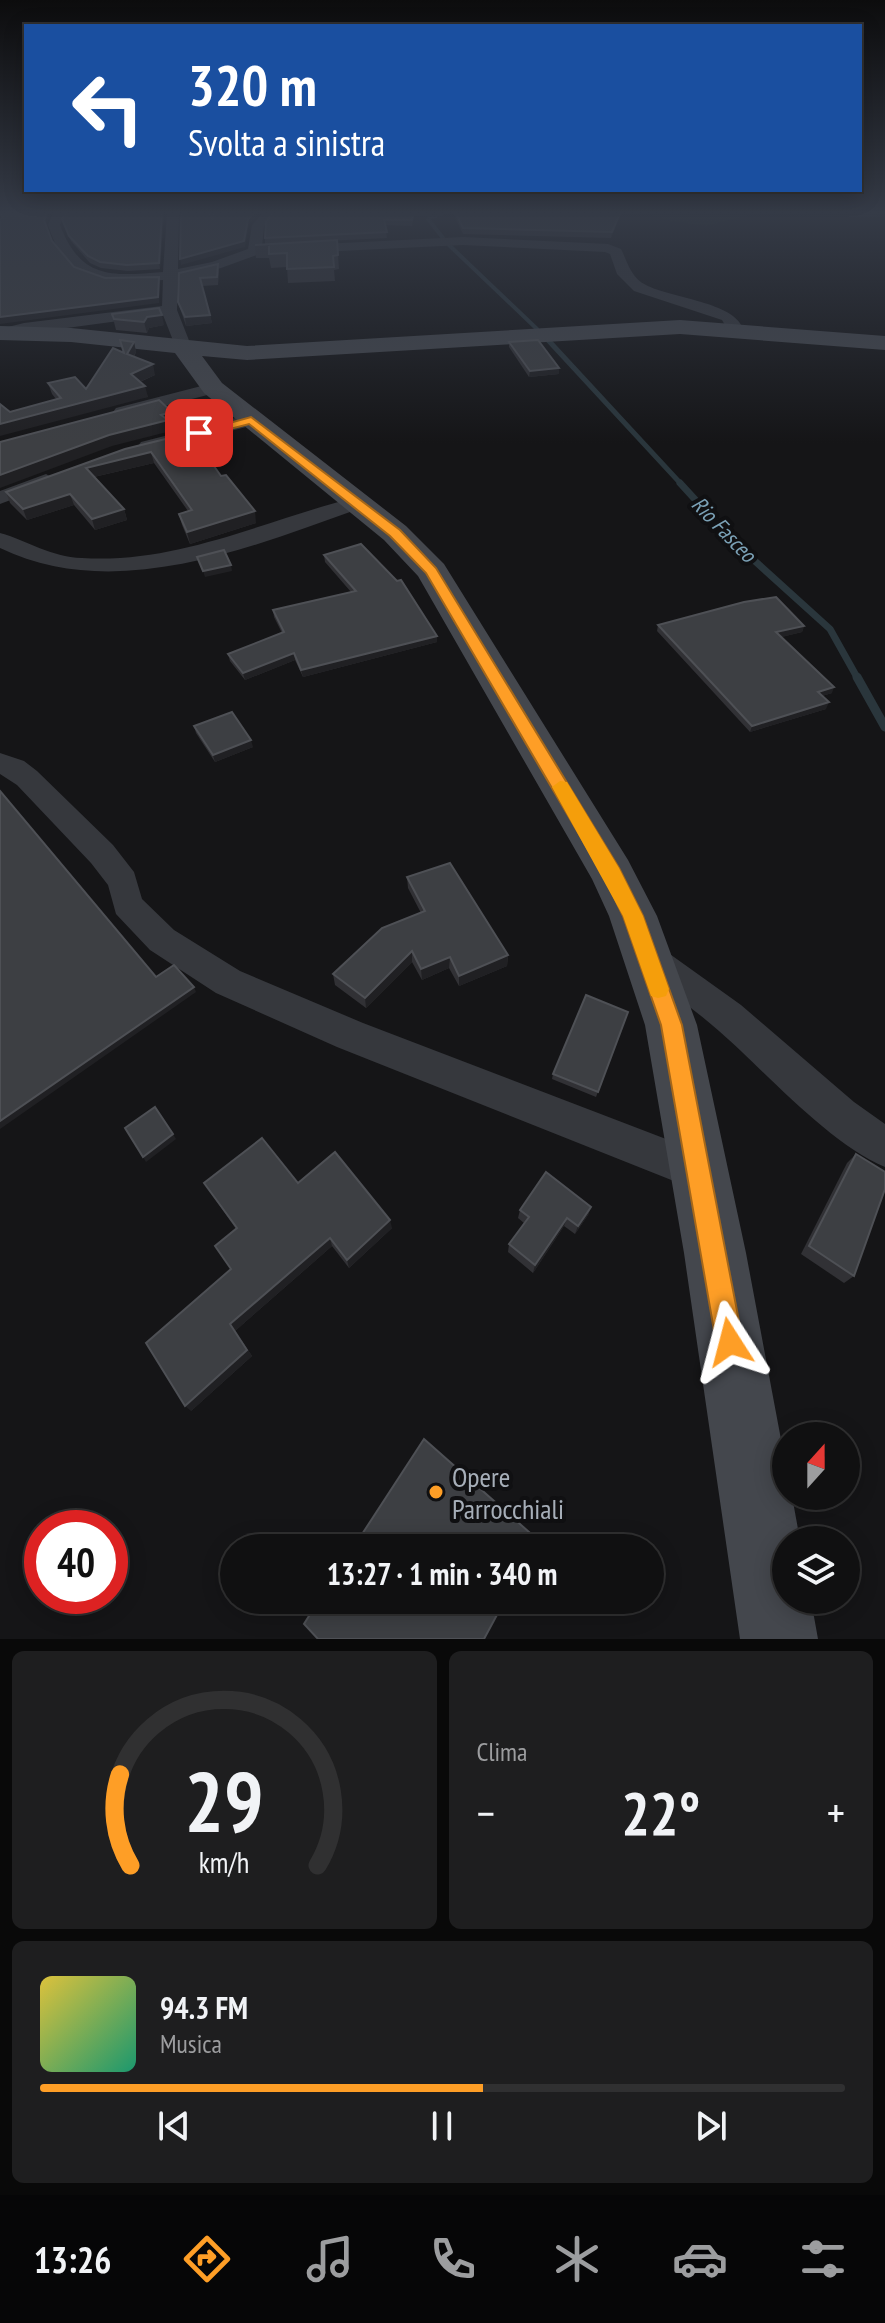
<!DOCTYPE html>
<html lang="it">
<head>
<meta charset="utf-8">
<style>
  :root { --surface:#101011; --page:#1e1e1f; --text:#f1f3f6; --muted:#9c9d9f; --line:#303031; --accent:#fe9e26 }
  body { margin:0; font-family:"PT Sans Narrow",sans-serif; background:var(--page); color:var(--text); height:100vh; display:flex; flex-direction:column; font-size:30px; white-space:nowrap }
  * { box-sizing:border-box; margin:0 }
  p { font-size:26px; color:var(--muted) }
  .icon { flex:none; width:44px; height:44px; fill:none; stroke:currentColor; stroke-width:2; stroke-linecap:round; stroke-linejoin:round }
  .map { position:relative; height:1639px; overflow:hidden }
  .panel { display:flex; flex-direction:column; gap:12px; padding:12px; background:#090909; flex:1 }
  .panel>* { flex:none }
  .top-card { position:absolute; left:24px; top:24px; width:838px; height:168px; border-radius:0px; box-shadow:0 4px 20px #0003,0 0 0 2px var(--line); background:#1a4fa0; color:#fff; overflow:hidden }
  .needle { width:52px; rotate:21deg }
  .controls { position:absolute; left:772px; top:1422px; display:grid; gap:16px }
  .controls a { display:grid; place-items:center; width:88px; height:88px; border-radius:50%; background:var(--surface); box-shadow:0 4px 20px #0003,0 0 0 2px var(--line); font-size:40px }
  .speed { position:absolute; left:24px; top:1510px; display:flex; gap:16px; font-size:40px; font-weight:700; text-align:center }
  .speed>* { display:grid; place-content:center; width:104px; height:104px; border-radius:50%; background:var(--surface); box-shadow:0 4px 20px #0003,0 0 0 2px var(--line); line-height:1 }
  .speed .limit { border:12px solid #d22; background:#fff; color:#111 }
  .pin { position:absolute; display:grid; place-items:center; width:68px; height:68px; color:#fff; margin:-34px; border-radius:16px; box-shadow:0 4px 12px #0006 }
  .me { position:absolute; width:88px; margin:-44px; rotate:351deg; stroke-linejoin:round; filter:drop-shadow(0 0 6px #0008) }
  .turn { display:flex; align-items:center; gap:28px; height:168px; padding:0 32px; font-size:36px }
  .turn .icon { width:104px; height:104px; stroke-width:2.5 }
  .turn b { display:block; font-size:56px; line-height:68px }
  .big { font-size:60px; font-weight:700; line-height:1.1 }
  .panel .card { flex:1; display:flex; flex-direction:column; justify-content:center; gap:12px; min-width:0; padding:0 28px; border-radius:12px; background:var(--page) }
  .panel .dial { align-items:center; gap:0 }
  .dial svg { height:208px; overflow:visible; fill:none; stroke:var(--line); stroke-width:7; stroke-linecap:round; text-anchor:middle }
  .dial text { fill:var(--text); stroke:none }
  .song { display:flex; align-items:center; gap:24px }
  .cover { width:96px; height:96px; border-radius:12px; background:linear-gradient(135deg,hsl(50 70% 55%),hsl(160 70% 35%)) }
  .played { height:8px; border-radius:4px; background:linear-gradient(90deg,var(--accent) 55%,var(--line) 55%) }
  .keys { display:flex; justify-content:space-around; direction:ltr }
  .heat { display:flex; justify-content:space-between; align-items:center; font-size:44px; direction:ltr }
  .panel .tiles { flex:1; display:grid; gap:12px; grid-template-columns:1fr 1fr }
  .card:last-child { grid-column:span 2 }
  .trip { position:absolute; left:220px; top:1534px; width:444px; height:80px; border-radius:40px; background:var(--surface); box-shadow:0 4px 20px #0003,0 0 0 2px var(--line); font-weight:700; line-height:80px; text-align:center }
  .menu { display:flex; height:128px; justify-content:space-around; align-items:center; background:#060607; color:var(--muted) }
  .menu .icon { width:56px; height:56px }
  .menu .on { color:var(--accent) }
  .menu b { font-size:36px; color:var(--text) }
  .map>svg:first-child { display:block }
</style>
</head>
<body>
<div class="map">
<svg width="885" height="1639" viewBox="0 0 885 1639">
  <rect width="100%" height="100%" fill="#151517"/>
  <path fill="#1b231b" d="M875 213 877 218 754 214 706 226 672 221 647 214Z"/>
  <g fill="none" stroke-linecap="round" stroke-linejoin="round">
    <g stroke="#2a363c" stroke-width="4">
      <path d="M443 213 428 219 443 238"/>
      <path d="M449 245 537 329"/>
    </g>
    <path stroke="#2a363c" stroke-width="5" d="M548 340 682 485"/>
    <path stroke="#2a363c" stroke-width="7" d="M680 483 735 543 830 629 858 679"/>
    <path stroke="#2a363c" stroke-width="9" d="M857 677 885 727"/>
    <g fill="#36383d" fill-rule="evenodd">
      <path d="M53 213H74L63 218 60 225C81 280 112 276 163 272L167 213H179L178 269 212 262 248 249 252 225 263 213H276L264 226 262 247 463 237 608 244 621 249C628 263 631 278 646 285 670 298 735 302 743 329L741 332H729L722 320 634 291 617 274 610 254 605 252 463 245 257 255 221 268 178 278 177 310 192 348 184 353 176 348 163 315 0 337V329L24 323 162 306 163 280C106 285 68 286 48 225Z"/>
      <path d="M213 383 219 384 222 388 219 392 122 417 113 412 116 408Z"/>
      <path d="M251 414 258 416 260 420 258 424 148 452 138 446 141 442Z"/>
      <path d="M46 474 56 480 53 484 0 504V491Z"/>
      <path d="M357 497 364 499 367 503 364 507C251 547 116 604 0 548V533C29 541 50 557 82 558 179 564 265 520 357 497Z"/>
      <path d="M0 753 24 761 37 771 113 845 134 872 142 899 174 930 240 971 363 1023 713 1157 719 1171 713 1185 699 1191 337 1047 216 993 150 950 116 914 108 885 91 863 17 785 0 774Z"/>
      <path d="M648 942 660 947 741 1005 854 1102 885 1124V1167C828 1143 766 1072 719 1031 693 1008 664 988 636 967L631 957 636 947Z"/>
    </g>
    <path fill="#44474d" fill-rule="evenodd" d="M680 320 885 336V350L680 334 247 360 202 356 222 383 406 526 444 564 628 860 657 916 697 1025 746 1253 786 1466V1496H792L800 1540H786V1600H811L818 1639H740L684 1253 645 1025 609 916 592 879 418 576 384 540 204 393 175 353 71 342 0 340V326L71 328 247 346Z"/>
  </g>
  <g fill="#313135">
    <path d="M164 213 160 269 128 271 101 268 90 263 71 241 62 219Z"/>
    <path d="M273 213H434L430 217 414 216 412 226 385 225 387 238 265 244V238Z"/>
    <path d="M453 213H621L611 238 463 234Z"/>
    <path d="M337 240 339 269 334 270 335 281 288 283 287 267 271 268 269 258H256L255 245Z"/>
    <path d="M218 264 219 272 218 285 202 286 212 323 186 326 178 302 179 273Z"/>
    <path d="M112 314 164 325 149 328 147 333 116 330Z"/>
    <path d="M134 342 136 352 134 357 155 375 140 382 148 397 10 412 56 399 52 394 48 383 86 389Z"/>
    <path d="M509 342 559 374 529 377 509 347Z"/>
    <path d="M125 449 204 460 256 523 190 544 182 525 179 514 188 511 154 463 94 477 124 509 127 520 95 530 74 505 27 520 10 503 6 492Z"/>
    <path d="M324 555 437 636V642L303 677 295 660 245 680 230 661 228 654 282 633 274 617 273 610 351 592 325 562Z"/>
    <path d="M658 625 804 626 802 632 781 637 832 693 822 696 826 709 750 732 657 631Z"/>
    <path d="M194 726 253 747 215 762 196 733Z"/>
    <path d="M407 877 508 955 507 966 459 986 449 968 422 980 412 962 366 1008 335 985 333 974 421 913 408 888Z"/>
    <path d="M628 1012 596 1097 552 1079 553 1074Z"/>
    <path d="M856 1154 854 1276 844 1283 801 1254 847 1163Z"/>
    <path d="M204 1183H298L392 1228 349 1268 332 1246 235 1331 252 1356 191 1411 231 1269 236 1229Z"/>
    <path d="M591 1207 588 1215 575 1234 564 1226 533 1273 508 1252 509 1244 524 1223 518 1218 520 1210Z"/>
  </g>
  <g fill="#202023">
    <path d="M47 213H52L45 226 44 220Z"/>
    <path d="M162 213H164L160 269 159 263Z"/>
    <path d="M254 213H260L249 224 245 247 181 265 180 259 248 219Z"/>
    <path d="M620 213H621L611 238 612 232Z"/>
    <path d="M159 277 160 283 159 303 0 324V317Z"/>
    <path d="M162 315 164 325 149 328 147 333 144 322 147 317Z"/>
    <path d="M210 315 212 323 186 326 185 317Z"/>
    <path d="M134 342 136 352 129 364 127 354Z"/>
    <path d="M153 364 155 375 134 384 131 374Z"/>
    <path d="M559 368V374L529 377 530 371Z"/>
    <path d="M145 386 148 397 0 436V424Z"/>
    <path d="M172 412 175 423 169 424 171 431 112 446 0 488V475Z"/>
    <path d="M151 452 154 463 89 478 86 468Z"/>
    <path d="M70 494 74 505 27 520 23 509Z"/>
    <path d="M124 509 127 520 95 530 92 519Z"/>
    <path d="M255 511 256 523 190 544 187 532Z"/>
    <path d="M231 565 232 571 205 577 203 571Z"/>
    <path d="M804 626 802 632 774 639 776 632Z"/>
    <path d="M437 636V642L303 677 301 670Z"/>
    <path d="M294 653 295 660 245 680 243 673Z"/>
    <path d="M834 687 832 693 815 698 818 692Z"/>
    <path d="M829 702 826 709 750 732 752 726Z"/>
    <path d="M251 740 253 747 215 762 213 755Z"/>
    <path d="M412 951V962L366 1008 365 998Z"/>
    <path d="M508 955 507 966 459 986V976Z"/>
    <path d="M450 957 449 968 422 980 421 969Z"/>
    <path d="M194 987 196 992 0 1129V1121Z"/>
    <path d="M173 1134 176 1139 146 1162 143 1157Z"/>
    <path d="M591 1207 588 1215 575 1234 578 1226Z"/>
    <path d="M567 1218 564 1226 533 1273 535 1265Z"/>
    <path d="M390 1220 392 1228 349 1268 347 1260Z"/>
    <path d="M330 1238 332 1246 235 1331 252 1356 191 1411 185 1406 230 1324Z"/>
  </g>
  <g fill="#3d3f43" stroke="#4e5055" stroke-width="2">
    <path d="M0 213H47L44 220 52 241 74 267 105 278 159 277 158 297 0 317V219L3 218Z"/>
    <path d="M68 213H162L159 263 127 265 100 262 88 256 69 236 62 219Z"/>
    <path d="M181 213H209L212 218 214 213H254L248 219 244 241 180 259Z"/>
    <path d="M273 213H413L412 220H384L387 232 265 238 266 222Z"/>
    <path d="M456 213H620L612 232 463 228Z"/>
    <path d="M337 240 338 255 333 256 334 267 287 269V253L269 254V245H255Z"/>
    <path d="M218 264 217 277 200 278 210 315 185 317 178 302 179 273Z"/>
    <path d="M159 308 162 315 147 317 144 322 114 319 112 314Z"/>
    <path d="M120 340 134 342 127 354 153 364 131 374 145 386 0 424V404L10 412 61 398 48 383 75 377 86 389 113 348 124 353Z"/>
    <path d="M538 340 559 368 530 371 509 342Z"/>
    <path d="M159 400 172 412 161 415 168 420 109 435 0 475V442Z"/>
    <path d="M186 434 204 460 209 459 221 476 226 475 255 511 187 532 179 514 192 510 151 452 86 468 124 509 92 519 70 494 23 509 6 492 125 449Z"/>
    <path d="M361 544 397 581 401 580 437 636 301 670 294 653 243 673 228 654 284 632 273 610 356 591 324 555Z"/>
    <path d="M224 550 231 565 203 571 197 557Z"/>
    <path d="M776 597 804 626 776 632 834 687 818 692 829 702 752 726 658 625 744 602Z"/>
    <path d="M232 712 251 740 213 755 194 726Z"/>
    <path d="M0 791 156 977 174 965 194 987 0 1121Z"/>
    <path d="M450 863 508 955 459 976 450 957 421 969 412 951 365 998 333 974 382 928 425 911 407 877Z"/>
    <path d="M586 995 628 1012 598 1092 553 1074Z"/>
    <path d="M155 1107 173 1134 143 1157 125 1128Z"/>
    <path d="M262 1138 298 1183 335 1152 390 1220 347 1260 330 1238 230 1324 247 1350 185 1406 146 1343 231 1269 215 1246 237 1228 204 1183Z"/>
    <path d="M856 1154 885 1172V1189L854 1276 809 1246Z"/>
    <path d="M546 1172 591 1207 578 1226 567 1218 535 1265 509 1244 529 1217 520 1210Z"/>
    <path d="M424 1439 538 1540 533 1548H353Z"/>
    <path d="M319 1600H505L484 1639H318L304 1624Z"/>
  </g>
  <linearGradient id="sky" x2="0" y2="1"><stop stop-color="#0c0c0d"/><stop offset="0.48" stop-color="#353b47"/><stop offset="1" stop-color="#353b47" stop-opacity="0"/></linearGradient>
  <rect width="885" height="443" fill="url(#sky)"/>
  <path fill="#fe9e26" stroke="#a56719" stroke-width="2" d="M251 417 400 530 436 568 619 868 643 916 682 1025 743 1342 739 1351 730 1355 720 1351 716 1342 661 1025 623 916 604 877 426 573 390 536 249 424 199 437 193 433Z"/>
  <path fill="#f59e0b" d="M560 781 567 782 619 868 643 916 669 989 666 996 658 998 651 996 623 916 552 787Z"/>
  <circle fill="#fe9e26" stroke="#101012" stroke-width="3" cx="436" cy="1492" r="8"/>
  <g text-anchor="middle" dominant-baseline="central" stroke-width="8" stroke-linejoin="round" paint-order="stroke">
    <g font-size="22" font-style="italic" fill="#7ba1b6" stroke="#101012">
      <text transform="translate(724 529) rotate(46)">Rio Fasceo</text>
    </g>
    <g font-size="28" fill="#a6aeb8" stroke="#101012" text-anchor="start">
      <text x="452" y="1476">Opere<tspan x="452" dy="32">Parrocchiali</tspan></text>
    </g>
  </g>
</svg>
<div class="controls">
<a><svg class="needle" viewBox="-14 -14 28 28"><path d="M0-13l5 13h-10z" fill="#e53935"/><path d="M0 13l5-13h-10z" fill="#9c9d9f"/></svg></a>
<a><svg class="icon" aria-label="layers" viewBox="0 0 24 24"><path d="M12 4l9 5-9 5-9-5zM3 14l9 5 9-5"/></svg></a>
</div>
<div class="speed"><div class="limit">40</div></div>
<div class="pin" style="left:199px;top:433px;background:#d93025"><svg class="icon" aria-label="arrive" viewBox="0 0 24 24"><path d="M6 21V4h12l-3 4 3 4H6"/></svg></div>
<svg class="me" style="left:730px;top:1342px" viewBox="-20 -20 40 40"><path d="M0-17L14 15 0 8-14 15z" fill="#fe9e26" stroke="#fff" stroke-width="4"/></svg>
<div class="trip">13:27 · 1 min · 340 m</div>
<div class="top-card">
<div class="turn"><svg class="icon" aria-label="left" viewBox="0 0 24 24"><path d="M17 20v-9H6M10 6l-5 5 5 5"/></svg><div><b>320 m</b>Svolta a sinistra</div></div>
</div>
</div>
<section class="panel">
<div class="tiles">
<div class="card dial"><svg viewBox="0 0 100 80">
<path d="M14 69A42 42 0 1 1 86 69"/>
<path d="M14 69A42 42 0 0 1 10 34" stroke="#fe9e26"/>
<text x="50" y="56" font-size="32" font-weight="700">29</text>
<text x="50" y="72" font-size="11">km/h</text>
</svg></div>
<div class="card"><p>Clima</p>
<div class="heat"><a>−</a><b class="big">22°</b><a>+</a></div>
</div>
<div class="card">
<div class="song"><i class="cover"></i><div><b>94.3 FM</b><p>Musica</p></div></div>
<div class="played"></div>
<div class="keys"><svg class="icon" aria-label="previous" viewBox="0 0 24 24"><path d="M18 5L8 12l10 7zM5 5v14"/></svg><svg class="icon" aria-label="pause" viewBox="0 0 24 24"><path d="M8 5v14M16 5v14"/></svg><svg class="icon" aria-label="next" viewBox="0 0 24 24"><path d="M6 5l10 7-10 7zM19 5v14"/></svg></div>
</div>
</div>
</section>
<nav class="menu">
<b>13:26</b>
<svg class="icon on" aria-label="directions" viewBox="0 0 24 24"><path d="M12 3l9 9-9 9-9-9zM9 14v-3h6M13 9l2 2-2 2"/></svg>
<svg class="icon" aria-label="music" viewBox="0 0 24 24"><path d="M9 18V5l10-2v13"/><circle cx="6" cy="18" r="3"/><circle cx="16" cy="16" r="3"/></svg>
<svg class="icon" aria-label="phone" viewBox="0 0 24 24"><path d="M5 4h4l2 5-3 2q2 4 5 5l2-3 5 2v4C11 20 4 13 5 4z"/></svg>
<svg class="icon" aria-label="climate" viewBox="0 0 24 24"><path d="M12 3v18M4 7l16 10M4 17L20 7"/></svg>
<svg class="icon" aria-label="car" viewBox="0 0 24 24"><path d="M5 17H2v-5l4-1 3-4h7l3 4 3 1v5h-3M9 17h6M6 11h13"/><circle cx="7" cy="17" r="2"/><circle cx="17" cy="17" r="2"/></svg>
<svg class="icon" aria-label="filters" viewBox="0 0 24 24"><path d="M4 7h16M4 17h16"/><circle cx="9" cy="7" r="2"/><circle cx="15" cy="17" r="2"/></svg>
</nav>
</body>
</html>
